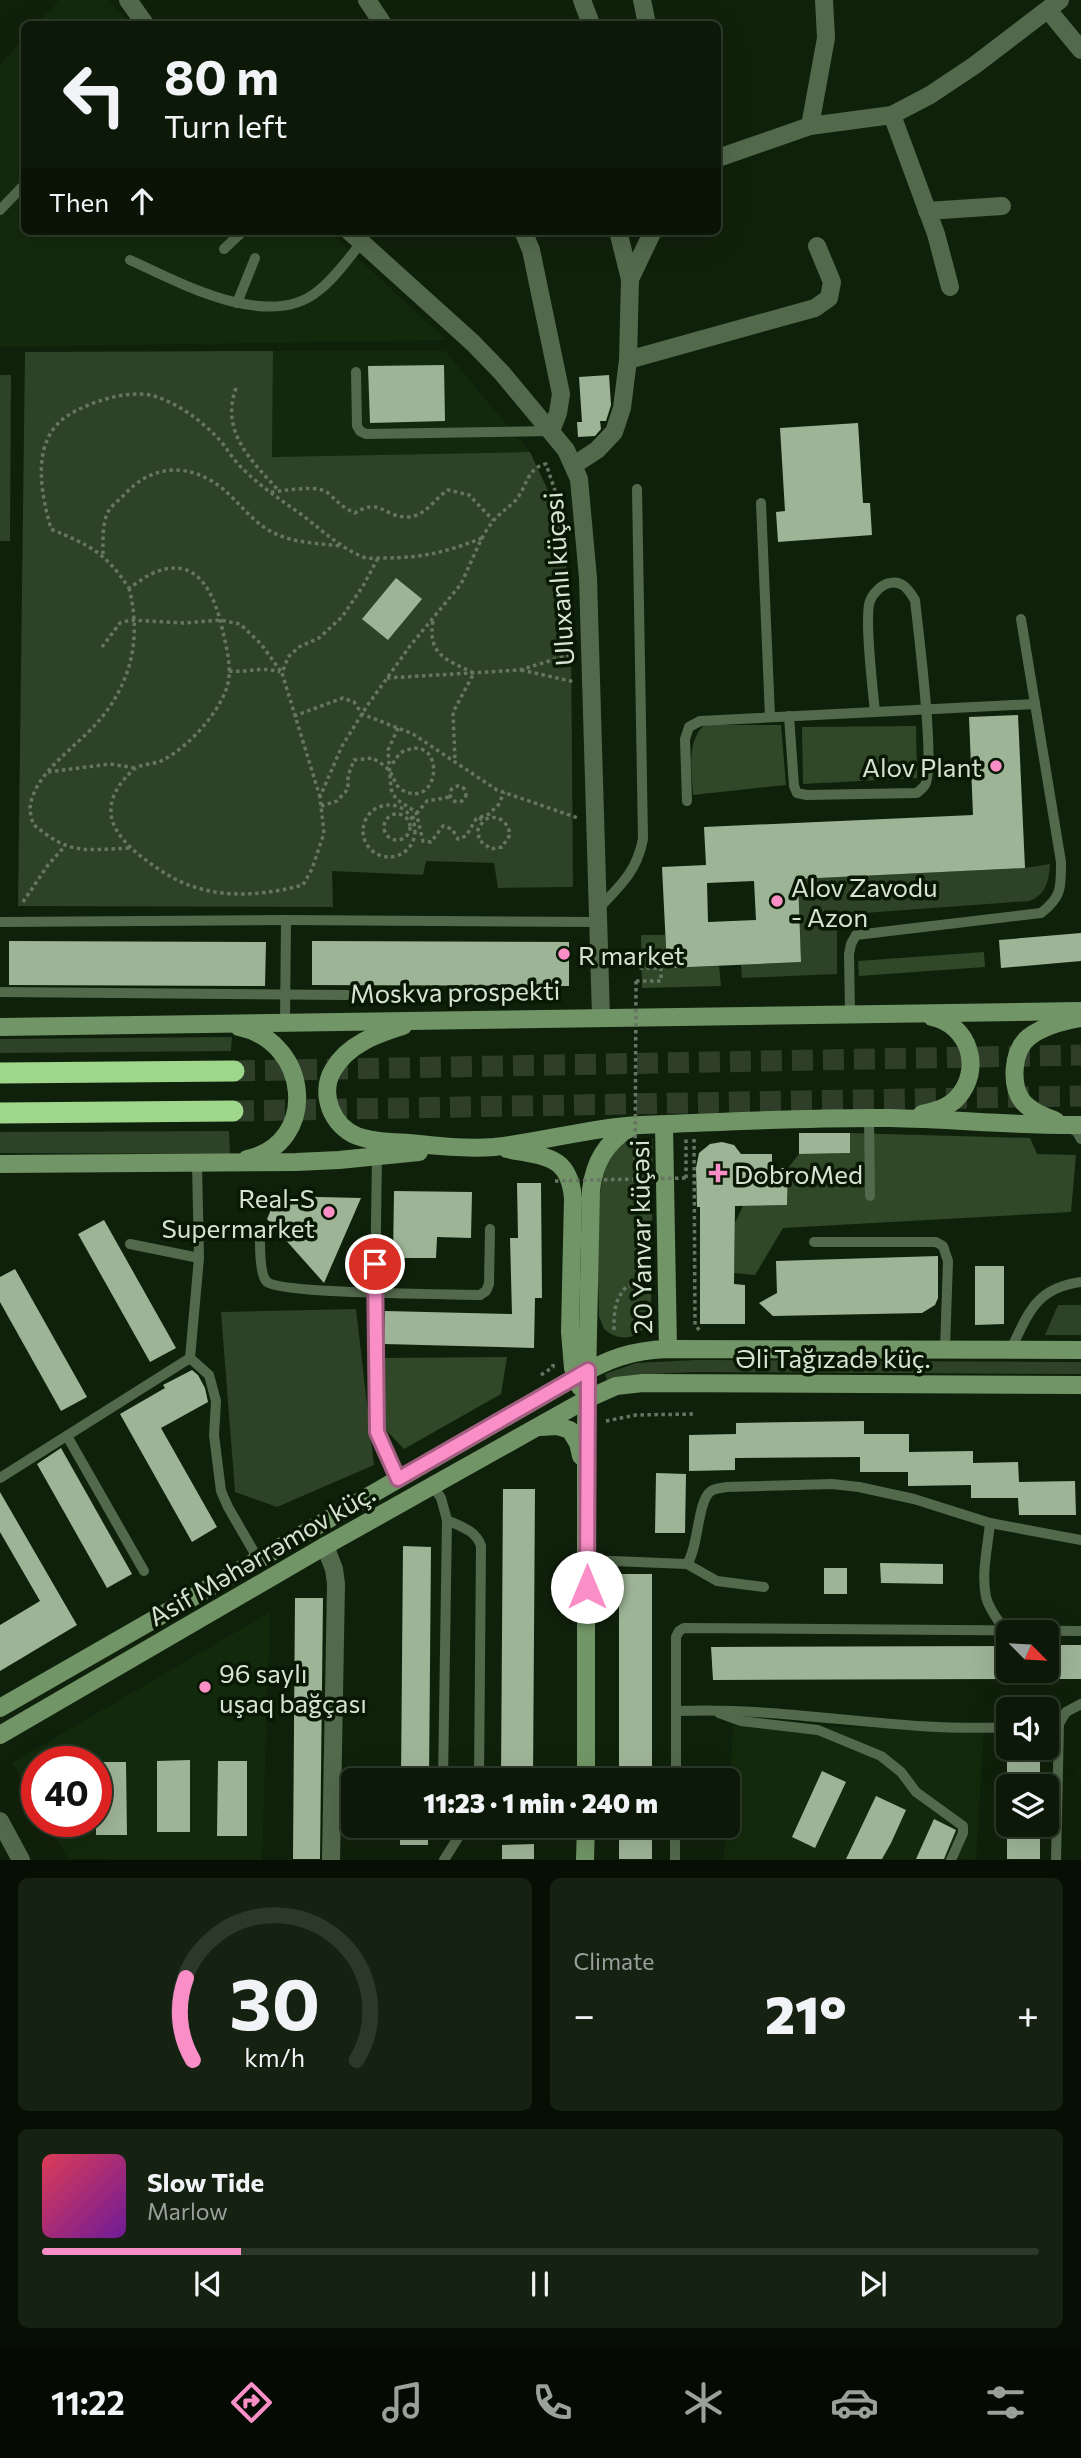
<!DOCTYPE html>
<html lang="en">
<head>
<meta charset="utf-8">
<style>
  :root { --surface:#0c1908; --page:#152212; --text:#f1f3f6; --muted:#9aa09c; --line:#2c3829; --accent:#fa8fc7 }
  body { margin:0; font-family:Commissioner,sans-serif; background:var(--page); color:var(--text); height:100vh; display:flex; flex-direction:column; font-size:26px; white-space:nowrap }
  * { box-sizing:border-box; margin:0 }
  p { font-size:23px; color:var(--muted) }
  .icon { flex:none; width:38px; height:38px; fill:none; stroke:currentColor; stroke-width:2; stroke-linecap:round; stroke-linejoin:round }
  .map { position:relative; height:1860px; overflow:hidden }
  .sheet { display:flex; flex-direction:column; gap:18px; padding:18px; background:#070e04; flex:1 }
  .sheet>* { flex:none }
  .guide { position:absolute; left:21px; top:21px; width:700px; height:214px; border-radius:10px; box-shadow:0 7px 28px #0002,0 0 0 2px var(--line); background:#0c1908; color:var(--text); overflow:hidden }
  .needle { width:46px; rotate:114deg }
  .buttons { position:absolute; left:996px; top:1620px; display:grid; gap:14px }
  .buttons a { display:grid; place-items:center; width:63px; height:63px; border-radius:10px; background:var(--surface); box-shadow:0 7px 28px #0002,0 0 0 2px var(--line); font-size:35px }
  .speed { position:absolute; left:21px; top:1746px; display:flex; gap:14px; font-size:35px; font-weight:700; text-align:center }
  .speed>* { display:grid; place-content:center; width:91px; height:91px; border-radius:50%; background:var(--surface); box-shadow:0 7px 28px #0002,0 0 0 2px var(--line); line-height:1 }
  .speed .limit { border:10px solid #d22; background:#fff; color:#111 }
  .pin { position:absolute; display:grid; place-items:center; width:60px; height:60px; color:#fff; margin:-30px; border:4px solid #fff; border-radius:50%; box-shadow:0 2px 7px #0007 }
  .me { position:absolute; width:77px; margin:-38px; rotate:0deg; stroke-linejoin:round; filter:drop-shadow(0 0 5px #0008) }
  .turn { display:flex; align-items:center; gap:24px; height:147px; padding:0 28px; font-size:32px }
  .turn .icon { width:91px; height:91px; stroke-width:2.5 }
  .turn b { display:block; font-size:49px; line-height:60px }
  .then { display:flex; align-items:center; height:66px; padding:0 28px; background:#0003; gap:14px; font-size:26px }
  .big { font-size:52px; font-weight:800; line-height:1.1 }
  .sheet .card { flex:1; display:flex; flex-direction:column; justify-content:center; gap:10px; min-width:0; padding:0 24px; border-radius:10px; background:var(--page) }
  .sheet .dial { align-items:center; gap:0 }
  .dial svg { height:182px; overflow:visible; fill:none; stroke:var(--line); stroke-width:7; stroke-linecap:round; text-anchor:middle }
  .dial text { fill:var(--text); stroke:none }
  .song { display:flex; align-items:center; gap:21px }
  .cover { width:84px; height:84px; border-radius:10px; background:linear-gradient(135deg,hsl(350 70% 55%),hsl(280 70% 35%)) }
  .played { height:7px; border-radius:4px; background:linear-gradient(90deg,var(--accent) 20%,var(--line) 20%) }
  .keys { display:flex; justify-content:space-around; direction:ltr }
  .heat { display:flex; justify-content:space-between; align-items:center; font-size:38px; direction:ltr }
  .sheet .tiles { flex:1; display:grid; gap:18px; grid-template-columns:1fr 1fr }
  .card:last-child { grid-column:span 2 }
  .trip { position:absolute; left:341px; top:1768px; width:399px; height:70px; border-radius:10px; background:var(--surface); box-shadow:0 7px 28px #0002,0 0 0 2px var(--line); font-weight:800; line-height:70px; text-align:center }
  .tabs { display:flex; height:112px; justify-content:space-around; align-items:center; background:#050a03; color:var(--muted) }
  .tabs .icon { width:49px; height:49px }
  .tabs .active { color:var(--accent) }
  .tabs b { font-size:32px; color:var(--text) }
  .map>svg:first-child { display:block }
</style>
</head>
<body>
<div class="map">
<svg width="1081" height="1860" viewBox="0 0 1081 1860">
  <rect width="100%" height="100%" fill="#10210b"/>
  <g fill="#13290c">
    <path d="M59 0H108L133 24H36Z"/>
    <path d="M24 38V231H329L446 340 0 347V65Z"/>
    <path d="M273 351H445L530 452 272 457Z"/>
    <path d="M270 1612 262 1859H68L46 1822H96V1762H37V1806L12 1763Z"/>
    <path d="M733 1726 984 1729 976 1859 723 1860 726 1825H728Z"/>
  </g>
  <g fill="#2d4226">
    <path d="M273 351 272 457 530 452 552 499 562 536 567 571 571 633 573 887 498 888 494 863 426 861 423 875 332 871 333 907 18 906 25 352Z"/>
    <path d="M0 375H11L10 541H0Z"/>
    <path d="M1050 864C1049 881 1046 895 1029 901L837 915V974L742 978 741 965 801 962 798 879 1025 868Z"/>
    <path d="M232 1037 231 1051 0 1053V1039Z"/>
    <path d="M229 1131 230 1154 0 1153V1132Z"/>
    <path d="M1058 1305H1081V1335H1045Z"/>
    <path d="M356 1309 374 1465 277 1507 235 1492 221 1312Z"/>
    <path d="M695 1360 1081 1362V1374L695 1372 633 1375 607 1381 605 1374 636 1363Z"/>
  </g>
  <g fill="#304728">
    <path d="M704 725H781L786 785 693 795C692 771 686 743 704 725Z"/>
    <path d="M916 726 917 778 803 784 802 727Z"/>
    <path d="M641 935H665L667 968 719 966 721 986 642 988Z"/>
    <path d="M984 952 985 967 859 976 858 961Z"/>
    <path d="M850 1133 1030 1138 1037 1154 1076 1155 1071 1212 783 1228 755 1275 734 1273 735 1223 743 1206 787 1205 788 1168 799 1154 850 1153Z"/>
    <path d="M653 1139 651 1320C640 1338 621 1344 604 1329L599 1316C599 1279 589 1173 617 1148 627 1139 641 1140 653 1139Z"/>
    <path d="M507 1357 501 1394 404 1449 386 1430 381 1358Z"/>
  </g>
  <g fill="#9eb497" fill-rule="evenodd">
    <path d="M444 365 445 421 370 423 368 366Z"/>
    <path d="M609 375 611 405 606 421H600L601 429 595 436 578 437 577 422H582L579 377Z"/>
    <path d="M858 423 863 503H870L872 535 778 542 776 512 785 511 780 428Z"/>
    <path d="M396 578 422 599 388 640 362 619Z"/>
    <path d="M1018 715 1025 868 798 879 801 962 667 968 662 867 706 865 704 827 973 815 969 717ZM754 881 756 920 708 922 707 883Z"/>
    <path d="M1081 933V961L1001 968 999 940Z"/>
    <path d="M9 941 266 942 265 986 9 985Z"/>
    <path d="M312 941 569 942V986L312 985Z"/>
    <path d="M799 1133H850V1153L799 1154Z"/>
    <path d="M722 1142 734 1145 741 1154H772V1168H788L787 1205 735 1206 734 1284 745 1285V1324H700V1207H697L696 1168 699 1153 710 1144Z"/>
    <path d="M517 1183H541L542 1298H535L534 1348 384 1344 385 1311 512 1314 510 1238H518Z"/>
    <path d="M394 1191 472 1192 471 1238 437 1237 436 1258H393Z"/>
    <path d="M277 1196 361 1198 324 1283 267 1219Z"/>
    <path d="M104 1220 176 1348 150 1362 78 1234Z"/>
    <path d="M938 1256V1298L935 1305 922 1313 773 1316 759 1303 777 1293 776 1261Z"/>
    <path d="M975 1266H1004V1324L975 1325Z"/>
    <path d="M15 1269 87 1397 61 1411 0 1302V1277Z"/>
    <path d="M192 1370 198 1375 205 1388 208 1402 161 1428 217 1527 192 1542 120 1414 165 1388 163 1385Z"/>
    <path d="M864 1421V1434H909V1452L973 1451V1463L1018 1462 1019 1482 1075 1481 1076 1515H1019L1018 1498H971V1485L908 1486V1472H860V1457L735 1458V1470L689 1471V1435L736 1434V1423Z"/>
    <path d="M61 1448 132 1574 107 1588 37 1464Z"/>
    <path d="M656 1473 686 1474 685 1533H655Z"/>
    <path d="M503 1489H535L533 1780H501Z"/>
    <path d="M0 1492 77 1625 0 1671V1625L40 1601 0 1532Z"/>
    <path d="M403 1546 431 1547 429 1780H401Z"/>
    <path d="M880 1563 943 1564V1584L881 1583Z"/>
    <rect x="824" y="1568" width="23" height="26"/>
    <rect x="619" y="1574" width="33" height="206"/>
    <path d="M295 1598H323L320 1859H293Z"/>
    <rect x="1046" y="1645" width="35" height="34"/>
    <path d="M1008 1646V1679L713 1680 711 1647Z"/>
    <rect x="1007" y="1748" width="33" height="39"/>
    <path d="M190 1760V1832H157V1761Z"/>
    <path d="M218 1761H247V1836H217Z"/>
    <path d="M96 1762H126L127 1835H96Z"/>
    <path d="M822 1771 846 1782 815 1848 792 1837Z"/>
    <path d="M876 1796 906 1810 891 1843 882 1859H846Z"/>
    <path d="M934 1819 956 1830 944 1859H916Z"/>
    <rect x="400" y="1825" width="28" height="20"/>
    <rect x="619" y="1825" width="33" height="34"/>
    <rect x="1007" y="1825" width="33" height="34"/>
    <path d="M534 1844V1859H502V1845Z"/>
  </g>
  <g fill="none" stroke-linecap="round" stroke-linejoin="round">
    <g stroke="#2e3e29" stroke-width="21" stroke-dasharray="21 10" stroke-linecap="butt">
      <path d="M234 1071 1081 1055"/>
      <path d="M233 1111 1081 1096"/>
    </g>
    <g stroke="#677663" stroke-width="3.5" stroke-dasharray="3.5 3.5" stroke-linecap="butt">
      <path d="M236 388C220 432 251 460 279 491"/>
      <path d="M271 492C284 491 318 484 328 493 337 501 343 508 355 513 380 497 384 517 407 517 425 517 434 499 448 490L469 495 493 520"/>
      <path d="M482 538C447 552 422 558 384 558 377 558 369 559 363 557 339 547 322 530 302 515 281 500 261 487 243 469 232 459 226 446 216 436 199 419 177 403 154 396 128 389 89 402 67 416 30 441 41 493 51 529 90 546 104 551 129 588 136 584 143 578 151 574 198 552 215 595 223 632 227 650 233 671 226 690 216 716 188 747 163 760 154 765 141 763 133 770 87 813 121 844 160 870 204 900 254 898 303 885L312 869 324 833 320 797 342 746 367 706 410 646 461 584 479 544C483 536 488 527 494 520 500 513 508 508 515 501 527 488 526 468 546 464L564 517"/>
      <path d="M103 554C103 541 102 524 108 512 111 506 118 501 123 496 147 469 178 462 210 480 234 493 247 519 272 532 292 543 317 543 340 546"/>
      <path d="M129 588C142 639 131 685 96 724 76 747 33 774 30 808 30 813 32 819 33 824 69 855 84 850 130 848"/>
      <path d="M433 621C427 655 447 660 474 673L453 712 455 759"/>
      <path d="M102 647 120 623 131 620 184 623 220 620 240 624 261 644 282 673"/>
      <path d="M521 670 575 682"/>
      <path d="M229 671C247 673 262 666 280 672"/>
      <path d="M387 678 520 670 575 653"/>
      <path d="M294 716 343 698 354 702 362 714 413 734 497 790 578 818"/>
      <path d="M398 728 388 750 391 789 396 799 416 812 423 841 431 842 443 826 452 829 458 839 466 836 476 819 489 814 499 804 504 792"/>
      <path d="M48 772 110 764 135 768"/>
      <circle cx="458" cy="794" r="8"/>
      <path d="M320 797 282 673 288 657 299 647 319 638 342 617 363 586 378 558"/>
      <circle cx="389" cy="831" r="26"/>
      <path d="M321 806 337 801 348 789V776L354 760 373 758C378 762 387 766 390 772 395 778 394 785 402 790 442 812 447 728 400 753L391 766"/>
      <circle cx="397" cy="827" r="13"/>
      <path d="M479 818 484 820C497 813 508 821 510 835L502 847 491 849 479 840 478 829 484 820"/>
      <path d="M412 819 427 801 450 797"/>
      <path d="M23 902 48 865 65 846"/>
      <path d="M636 981H661V968H636"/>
      <path d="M694 1139 695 1325 701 1332"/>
      <path d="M686 1178V1139"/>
      <path d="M614 1330C614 1312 614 1300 627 1286L652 1283"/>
      <path d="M541 1375 553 1367V1361"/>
      <path d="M606 1421 636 1415 694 1414"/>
    </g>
    <g stroke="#53694c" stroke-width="10">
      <path d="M0 210 24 185"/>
      <path d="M224 249 243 231"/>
      <path d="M130 260C178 282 269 332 318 291 335 278 348 259 361 243"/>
      <path d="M237 303 255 258"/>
      <path d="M356 372 357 426 360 431 366 434 551 431"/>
      <path d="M761 503 770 717"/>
      <path d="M789 716 794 786 797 793 807 795 917 793C919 791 924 787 925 785 936 766 918 630 915 600 909 591 903 580 890 583 882 584 873 593 870 601 864 617 873 691 875 712"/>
      <path d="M687 801 685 739 689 727 700 721 1035 704"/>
      <path d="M599 908C621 885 637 871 643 839L637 489"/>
      <path d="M0 922 286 920 598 922"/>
      <path d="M0 992 347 995"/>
      <path d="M850 1013 849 954 851 944 856 935 1041 913C1062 897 1061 887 1061 862L1021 619"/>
      <path d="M285 1022 286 920"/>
      <path d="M869 1118 870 1196"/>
      <path d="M1069 1127 1077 1132 1081 1139"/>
      <path d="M377 1156 375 1292 377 1432 398 1479"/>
      <path d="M197 1164 199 1258 190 1358 209 1375 216 1401 214 1435 221 1491 228 1507 258 1559"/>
      <path d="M260 1230C260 1240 259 1275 267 1282 281 1294 451 1294 480 1295L486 1291 489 1284 490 1229"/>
      <path d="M814 1242H936L943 1246 948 1261 945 1349"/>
      <path d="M130 1244 199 1258"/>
      <path d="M1011 1349C1029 1312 1036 1288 1081 1282"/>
      <path d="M67 1436 144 1571"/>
      <path d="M0 1478 190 1358"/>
      <path d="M433 1486 441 1498 447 1520 443 1780"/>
      <path d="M447 1520C461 1527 476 1530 481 1546L479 1780"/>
      <path d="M990 1523C988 1546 981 1573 986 1597 989 1610 999 1621 1006 1632"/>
      <path d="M587 1560 687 1564C699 1547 697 1501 711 1491 715 1488 722 1488 727 1487L832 1484 859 1487 914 1499 990 1523 1081 1540"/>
      <path d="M687 1564 717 1581 764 1587"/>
      <path d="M677 1711C787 1706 898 1733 1008 1727"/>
      <path d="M719 1713 741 1721 818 1730 881 1756 901 1772 916 1792 963 1826V1833L951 1860"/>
      <path d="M1046 1724H1059"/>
      <path d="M676 1780V1637L679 1631 684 1628 1081 1631"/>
      <path d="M444 1860 466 1825"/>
      <path d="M675 1860V1825"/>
      <path d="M1056 1860 1059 1724 1066 1712 1081 1704"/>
    </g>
    <g stroke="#53694c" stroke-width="18">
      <path d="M128 0 145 24"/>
      <path d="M367 0 383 24"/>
      <path d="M582 0 591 24"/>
      <path d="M642 0 647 24"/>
      <path d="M1048 10 1081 50"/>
      <path d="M892 115 936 234 950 287"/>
      <path d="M810 126 826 38 824 0"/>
      <path d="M718 158 810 126 892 115 930 95 975 65 1060 0"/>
      <path d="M927 211 1002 206"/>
      <path d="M349 231 473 343 502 373 566 450 579 479 588 578 601 1017"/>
      <path d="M523 231 531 250 561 394 558 413 551 431"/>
      <path d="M618 231 630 279"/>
      <path d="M628 360 815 308 829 298 832 282 817 246"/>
      <path d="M574 465 597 450 614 432 622 408 628 360 630 279 653 231"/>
      <path d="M325 1546 334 1569 336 1584 331 1860"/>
      <path d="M0 1821 21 1860"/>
    </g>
    <g stroke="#719566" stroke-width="18">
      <path d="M403 1026C377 1034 348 1044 333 1070 319 1094 332 1126 357 1136 373 1142 392 1142 409 1143 437 1146 465 1149 494 1147 543 1142 592 1127 641 1125 724 1122 807 1117 890 1118 954 1119 1017 1126 1081 1125"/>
      <path d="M0 1027 1081 1011"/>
      <path d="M239 1027C311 1042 319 1144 247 1159"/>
      <path d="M922 1114C934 1111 948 1108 957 1098 983 1070 970 1025 932 1017"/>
      <path d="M1056 1121C1044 1116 1032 1112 1023 1102 1010 1086 1012 1050 1029 1037 1043 1026 1063 1021 1080 1018"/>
      <path d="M664 1125 668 1349"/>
      <path d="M507 1149C544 1157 569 1154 573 1198L570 1332 573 1368 580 1387"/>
      <path d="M0 1164 296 1162 339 1160 419 1152"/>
      <path d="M540 1427 557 1426 570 1430 578 1443 581 1456"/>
      <path d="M0 1708 576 1377C609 1359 631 1350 668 1349L1081 1350"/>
      <path d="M0 1735 325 1546 587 1399 616 1386 643 1383 1081 1385"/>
      <path d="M586 1780V1427L591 1190C594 1164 606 1142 629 1129"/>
      <path d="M585 1860 586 1825"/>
    </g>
    <g stroke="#9ed78c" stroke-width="21">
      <path d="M0 1073 234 1071"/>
      <path d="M0 1113 233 1111"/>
    </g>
    <g stroke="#677663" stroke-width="3.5" stroke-dasharray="3.5 3.5" stroke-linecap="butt">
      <path d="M636 981 635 1179 686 1178"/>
      <path d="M555 1181 635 1179"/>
    </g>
  </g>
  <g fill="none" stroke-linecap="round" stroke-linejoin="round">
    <defs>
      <path id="route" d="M375 1264 377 1432 398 1479 588 1370 587 1587"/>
    </defs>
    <use href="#route" stroke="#a25d81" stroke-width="18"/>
    <use href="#route" stroke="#fa8fc7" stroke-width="12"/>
  </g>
  <g fill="#fa8fc7" stroke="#081803" stroke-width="2.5">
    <circle cx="996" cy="766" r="7"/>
    <circle cx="777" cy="901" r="7"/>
    <circle cx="564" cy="954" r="7"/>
    <path d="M714.5 1162.5h7v7h7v7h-7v7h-7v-7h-7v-7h7z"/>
    <circle cx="329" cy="1212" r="7"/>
    <circle cx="205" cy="1687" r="7"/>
  </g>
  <g text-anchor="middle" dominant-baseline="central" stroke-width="7" stroke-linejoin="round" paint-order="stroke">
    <g font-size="26" fill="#d6e2d3" stroke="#081803">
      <text transform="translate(558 579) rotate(-94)">Uluxanlı küçəsi</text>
      <text transform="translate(455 991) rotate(-1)">Moskva prospekti</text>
      <text transform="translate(640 1237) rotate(-91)">20 Yanvar küçəsi</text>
      <text x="833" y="1357">Əli Tağızadə küç.</text>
      <text transform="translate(261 1554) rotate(-30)">Asif Məhərrəmov küç.</text>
    </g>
    <g font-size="26" fill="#d6e2d3" stroke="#081803" text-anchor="start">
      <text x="982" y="766" text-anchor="end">Alov Plant</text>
      <text x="791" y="886">Alov Zavodu<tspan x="791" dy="30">- Azon</tspan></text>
      <text x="578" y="954">R market</text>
      <text x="734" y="1173">DobroMed</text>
      <text x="315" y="1197" text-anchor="end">Real-S<tspan x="315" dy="30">Supermarket</tspan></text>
      <text x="219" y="1672">96 saylı<tspan x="219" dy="30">uşaq bağçası</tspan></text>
    </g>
  </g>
</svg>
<div class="buttons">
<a><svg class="needle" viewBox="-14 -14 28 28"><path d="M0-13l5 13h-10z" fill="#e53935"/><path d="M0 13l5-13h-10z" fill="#9aa09c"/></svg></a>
<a><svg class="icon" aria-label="sound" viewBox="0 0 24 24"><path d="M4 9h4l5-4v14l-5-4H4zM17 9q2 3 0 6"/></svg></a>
<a><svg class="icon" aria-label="layers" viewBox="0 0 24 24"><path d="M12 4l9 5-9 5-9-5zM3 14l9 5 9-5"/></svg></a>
</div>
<div class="speed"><div class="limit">40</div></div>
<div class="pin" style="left:375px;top:1264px;background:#d93025"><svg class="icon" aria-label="arrive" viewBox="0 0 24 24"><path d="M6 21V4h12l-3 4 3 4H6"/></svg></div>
<svg class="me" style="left:587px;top:1587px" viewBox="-20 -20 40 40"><circle r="19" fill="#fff"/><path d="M0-13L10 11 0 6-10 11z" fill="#fa8fc7"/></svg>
<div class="trip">11:23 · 1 min · 240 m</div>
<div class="guide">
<div class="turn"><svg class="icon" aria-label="left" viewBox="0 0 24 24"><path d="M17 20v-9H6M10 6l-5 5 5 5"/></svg><div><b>80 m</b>Turn left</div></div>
<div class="then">Then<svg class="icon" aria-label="ahead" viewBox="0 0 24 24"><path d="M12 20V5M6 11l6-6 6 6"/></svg></div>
</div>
</div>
<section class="sheet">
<div class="tiles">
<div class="card dial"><svg viewBox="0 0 100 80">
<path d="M14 69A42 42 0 1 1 86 69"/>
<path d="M14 69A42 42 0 0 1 11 33" stroke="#fa8fc7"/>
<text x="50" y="56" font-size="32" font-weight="700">30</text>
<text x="50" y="72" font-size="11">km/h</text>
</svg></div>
<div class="card"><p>Climate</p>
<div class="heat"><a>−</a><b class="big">21°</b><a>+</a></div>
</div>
<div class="card">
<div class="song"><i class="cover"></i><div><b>Slow Tide</b><p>Marlow</p></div></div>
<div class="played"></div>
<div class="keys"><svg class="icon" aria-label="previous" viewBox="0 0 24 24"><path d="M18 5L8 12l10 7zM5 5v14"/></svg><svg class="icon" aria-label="pause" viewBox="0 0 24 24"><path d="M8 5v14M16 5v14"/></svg><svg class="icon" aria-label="next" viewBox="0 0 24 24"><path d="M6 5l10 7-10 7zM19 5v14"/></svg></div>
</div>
</div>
</section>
<nav class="tabs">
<b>11:22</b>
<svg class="icon active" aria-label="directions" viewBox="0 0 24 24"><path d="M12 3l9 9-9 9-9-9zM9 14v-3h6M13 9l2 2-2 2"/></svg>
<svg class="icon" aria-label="music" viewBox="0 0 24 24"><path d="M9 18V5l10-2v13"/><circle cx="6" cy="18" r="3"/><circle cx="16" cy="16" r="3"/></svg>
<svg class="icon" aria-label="phone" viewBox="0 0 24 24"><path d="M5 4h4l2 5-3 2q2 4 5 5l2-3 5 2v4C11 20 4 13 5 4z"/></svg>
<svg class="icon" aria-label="climate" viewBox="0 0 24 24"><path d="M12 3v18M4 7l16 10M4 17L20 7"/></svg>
<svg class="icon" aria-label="car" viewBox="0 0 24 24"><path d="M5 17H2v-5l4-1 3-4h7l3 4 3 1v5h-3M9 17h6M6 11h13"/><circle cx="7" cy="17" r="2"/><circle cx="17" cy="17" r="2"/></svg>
<svg class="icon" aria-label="filters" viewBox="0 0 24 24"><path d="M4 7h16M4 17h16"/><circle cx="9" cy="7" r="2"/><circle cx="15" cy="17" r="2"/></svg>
</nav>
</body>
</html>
